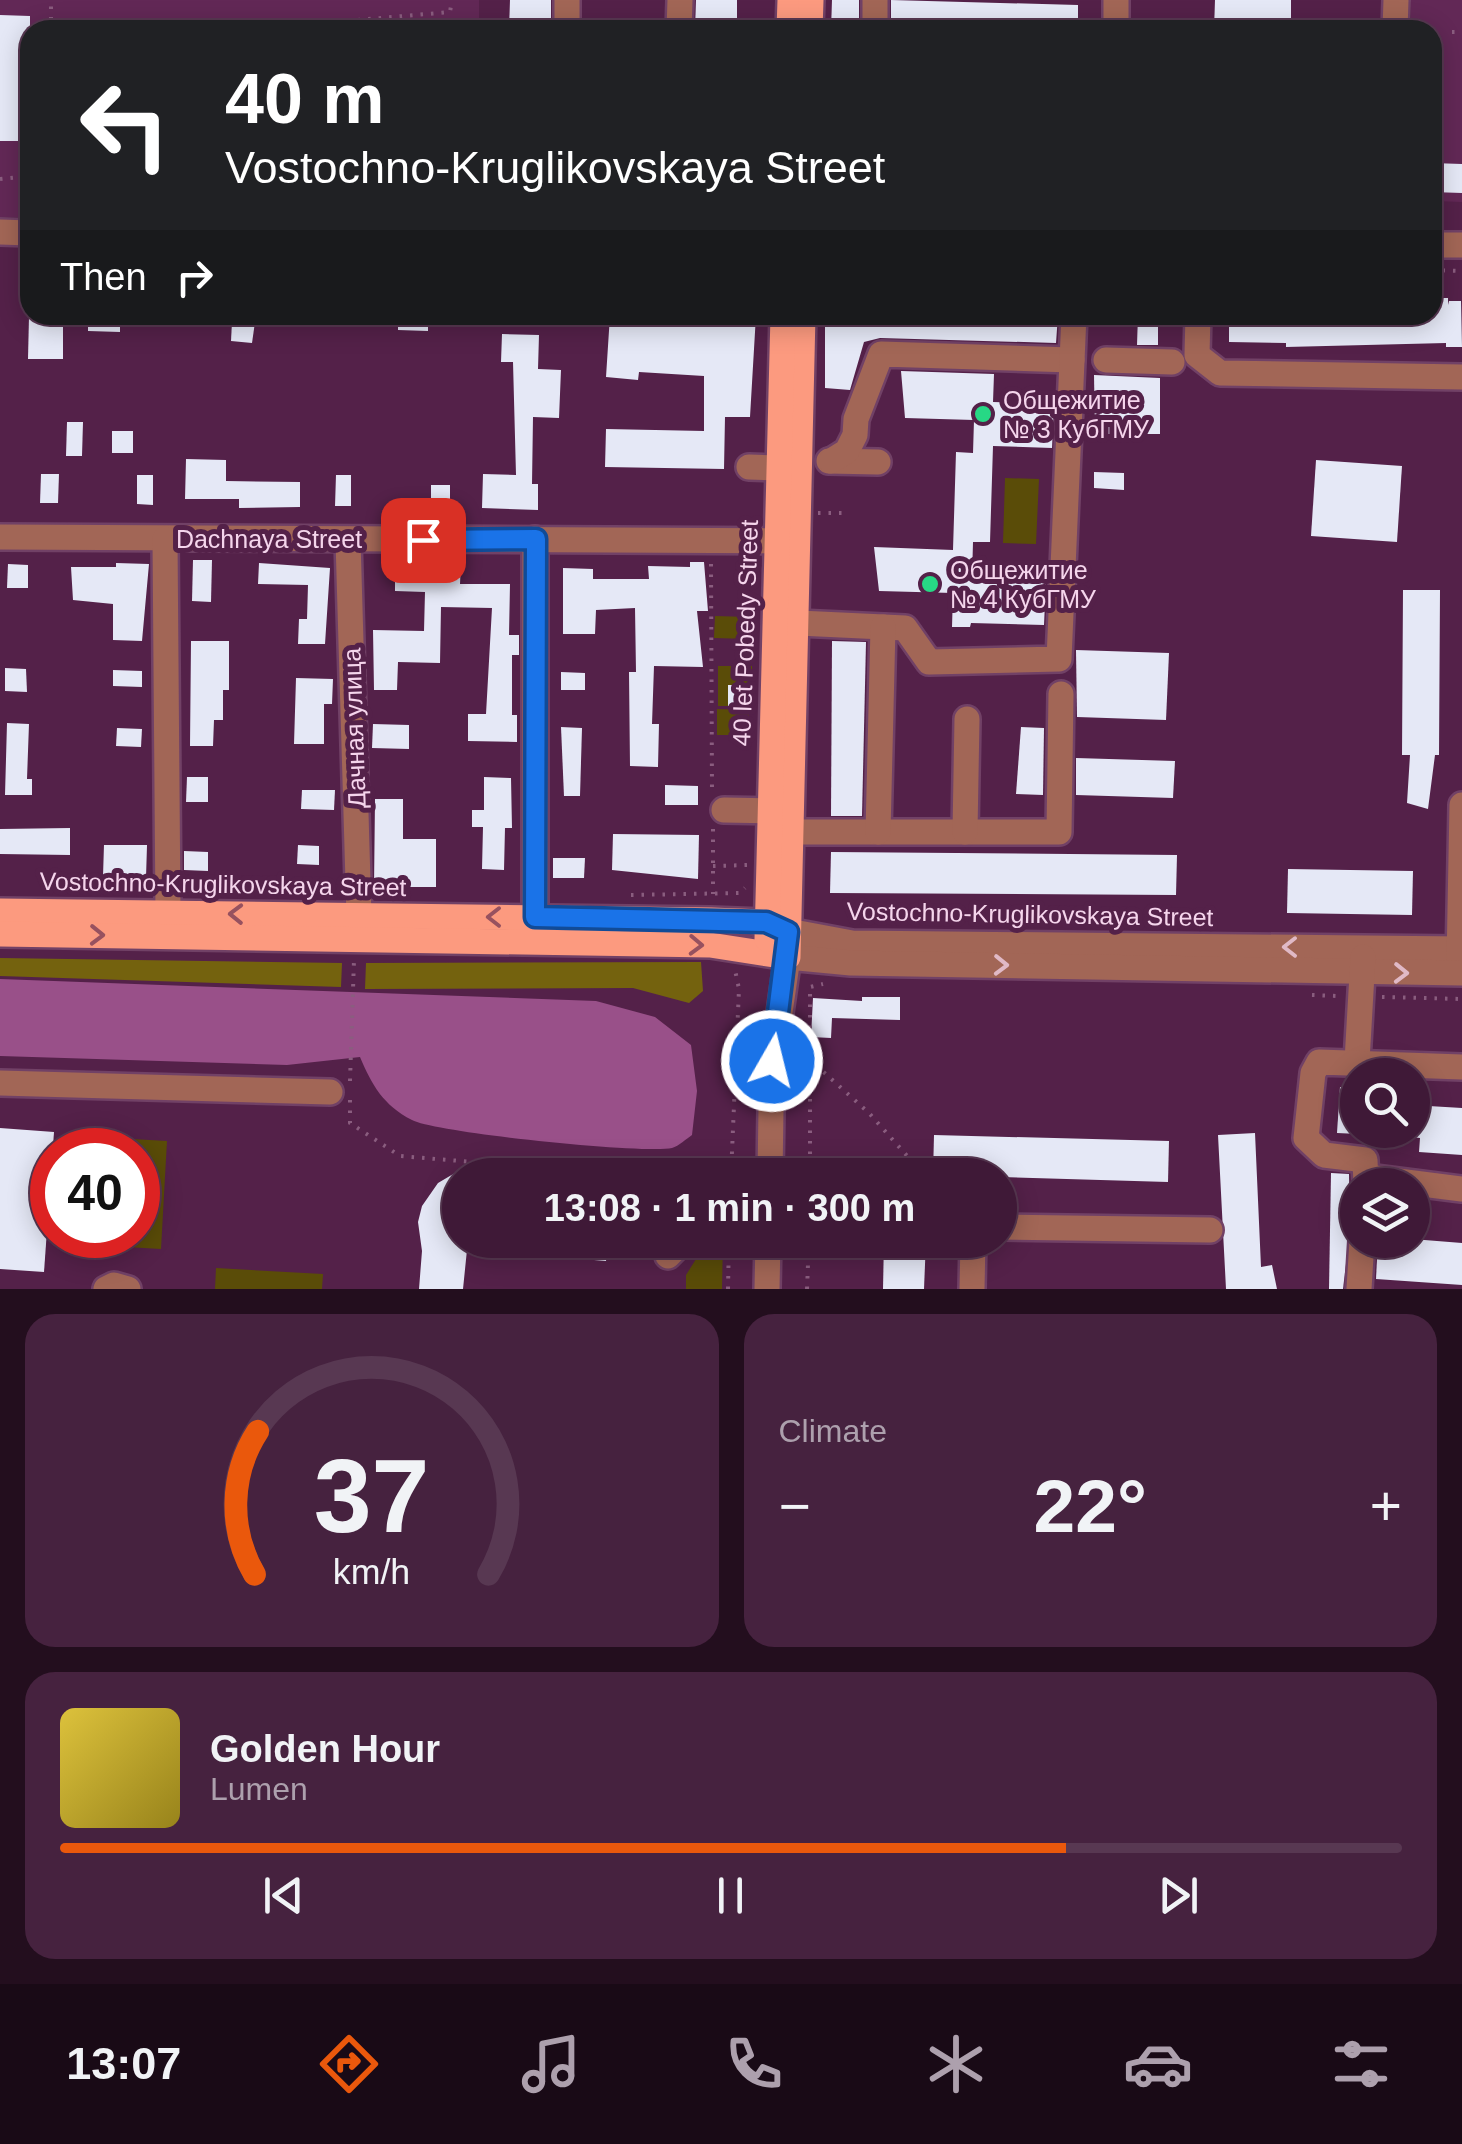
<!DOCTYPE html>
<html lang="en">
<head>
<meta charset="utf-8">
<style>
  :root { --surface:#3f1937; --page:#46223f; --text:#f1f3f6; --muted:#ada0ad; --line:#583852; --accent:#ea580c }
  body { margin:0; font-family:Arial,sans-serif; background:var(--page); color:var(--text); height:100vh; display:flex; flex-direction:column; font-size:38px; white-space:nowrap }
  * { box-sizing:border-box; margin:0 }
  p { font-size:32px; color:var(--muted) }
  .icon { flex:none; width:55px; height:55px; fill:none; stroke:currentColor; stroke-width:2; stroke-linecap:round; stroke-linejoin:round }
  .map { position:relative; height:1289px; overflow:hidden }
  .panel { display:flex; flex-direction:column; gap:25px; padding:25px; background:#230e1e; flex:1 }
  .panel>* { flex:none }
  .guide { position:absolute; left:20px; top:20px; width:1422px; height:305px; border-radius:30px; box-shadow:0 5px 25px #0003,0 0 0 2px var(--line); background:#202124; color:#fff; overflow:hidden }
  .buttons { position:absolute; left:1340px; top:1058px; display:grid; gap:20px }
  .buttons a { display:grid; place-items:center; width:90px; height:90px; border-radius:50%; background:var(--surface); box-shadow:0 5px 25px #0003,0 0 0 2px var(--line); font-size:50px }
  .speed { position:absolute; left:30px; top:1128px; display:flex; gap:20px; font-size:50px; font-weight:700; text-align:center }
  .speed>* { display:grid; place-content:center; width:130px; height:130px; border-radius:50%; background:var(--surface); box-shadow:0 5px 25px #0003,0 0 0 2px var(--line); line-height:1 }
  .speed .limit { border:15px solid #d22; background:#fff; color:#111 }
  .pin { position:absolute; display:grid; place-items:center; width:85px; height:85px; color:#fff; margin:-42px; border-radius:20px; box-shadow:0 5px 15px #0006 }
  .me { position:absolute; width:110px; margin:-55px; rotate:8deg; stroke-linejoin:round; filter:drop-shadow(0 0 8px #0008) }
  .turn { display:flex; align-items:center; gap:35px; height:210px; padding:0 40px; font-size:45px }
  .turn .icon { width:130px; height:130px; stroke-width:2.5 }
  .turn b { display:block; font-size:70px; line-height:85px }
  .then { display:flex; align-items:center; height:95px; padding:0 40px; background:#0003; gap:20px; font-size:38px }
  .big { font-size:75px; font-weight:600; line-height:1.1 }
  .panel .card { flex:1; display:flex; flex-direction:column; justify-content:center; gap:15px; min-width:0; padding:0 35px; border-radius:30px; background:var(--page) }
  .panel .dial { align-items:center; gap:0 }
  .dial svg { height:260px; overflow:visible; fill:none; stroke:var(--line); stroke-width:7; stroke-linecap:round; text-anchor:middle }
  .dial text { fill:var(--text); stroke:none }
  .song { display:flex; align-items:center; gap:30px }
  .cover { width:120px; height:120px; border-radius:15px; background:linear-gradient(135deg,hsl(50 70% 55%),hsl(50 70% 35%)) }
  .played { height:10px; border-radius:5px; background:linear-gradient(90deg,var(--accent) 75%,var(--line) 75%) }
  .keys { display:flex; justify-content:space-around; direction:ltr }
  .heat { display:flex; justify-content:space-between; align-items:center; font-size:55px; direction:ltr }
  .panel .tiles { flex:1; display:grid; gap:25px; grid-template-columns:1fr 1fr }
  .card:last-child { grid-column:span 2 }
  .trip { position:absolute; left:442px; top:1158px; width:575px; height:100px; border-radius:50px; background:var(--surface); box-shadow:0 5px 25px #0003,0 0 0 2px var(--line); font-weight:600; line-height:100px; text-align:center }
  .dock { display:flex; height:160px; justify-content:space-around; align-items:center; background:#190a16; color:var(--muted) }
  .dock .icon { width:70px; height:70px }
  .dock .current { color:var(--accent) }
  .dock b { font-size:45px; color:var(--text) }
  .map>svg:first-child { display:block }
</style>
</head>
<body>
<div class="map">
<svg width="1462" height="1289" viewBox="0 0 1462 1289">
  <rect width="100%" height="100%" fill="#542149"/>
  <g fill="#622856">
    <path d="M0 0H479V30H30V217H0Z"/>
    <path d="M1411 0H1462V202L1435 201 1432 30H1411Z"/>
  </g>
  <g fill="#5a4c08">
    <path d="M1005 478 1039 479 1036 544 1003 543Z"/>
    <path d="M715 616 749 617V639L714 638Z"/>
    <path d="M718 666H752V685H728V706H718Z"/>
    <path d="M717 709 749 710V735H717Z"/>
    <path d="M115 1138 167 1141 161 1249 109 1246 110 1235H138V1150H114Z"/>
    <path d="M708 1240H723L722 1289H686V1275Z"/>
    <path d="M216 1268 323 1274 322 1289H215Z"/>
  </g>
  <g fill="#74620e">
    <path d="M0 958 342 963 341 987 0 976Z"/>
    <path d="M701 962 703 991 689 1003 633 988 365 989 366 963Z"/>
  </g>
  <path fill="#995089" d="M0 979 596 1001 655 1017 691 1045 697 1091 692 1135C686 1139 679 1146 672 1148 645 1154 436 1133 412 1120 383 1105 372 1085 360 1057L287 1065 0 1056Z"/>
  <g fill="#e5e8f6">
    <path d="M510 0H551V30H509Z"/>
    <path d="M696 0H737V30H695Z"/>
    <path d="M832 0H859V30H831Z"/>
    <path d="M891 0 1078 5V30H891Z"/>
    <path d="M1215 0H1291V30H1214Z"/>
    <path d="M0 15 30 16V141H0Z"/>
    <path d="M1432 163 1462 164V193L1432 192Z"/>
    <path d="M1432 298H1448V305L1449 301H1461L1462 347H1446V343L1286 347V343L1229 342V315H1432Z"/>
    <path d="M88 315H120V332L88 331Z"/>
    <path d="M398 315H428V331L398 330Z"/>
    <path d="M610 315H756L750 417H725L724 469 605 467 606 429 704 431V376L639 372 638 380 606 377Z"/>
    <path d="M825 315H1058L1056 343 880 338 864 342 850 390 825 388Z"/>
    <path d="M1138 315H1158V345H1137Z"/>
    <path d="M29 316 63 317V359H28Z"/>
    <path d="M232 322H255L252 343 231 341Z"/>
    <path d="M502 334 539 335 538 369 561 370 559 418 533 417 532 484H538V510L482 508 483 474 516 475 513 362H501Z"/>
    <path d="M901 371 994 374 993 402 1054 404 1052 448 993 446 990 542H973L972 578 1046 580 1044 625 971 623 970 627H952L953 593 879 591 874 547 953 550 956 452 973 453 974 420 905 418Z"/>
    <path d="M1094 375 1160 378V434H1095Z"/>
    <path d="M67 422H83L82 456H66Z"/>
    <rect x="112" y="431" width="21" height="22"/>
    <path d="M186 459 226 460V481L300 482V507L239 508V499H185Z"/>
    <path d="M1316 460 1402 466 1397 542 1311 536Z"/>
    <path d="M1094 472 1124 473V490L1094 488Z"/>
    <path d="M41 474H59L58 503H40Z"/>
    <path d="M137 475H153V505L137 504Z"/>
    <path d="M336 475H351V506H335Z"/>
    <path d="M431 485H450V509L431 508Z"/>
    <path d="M193 560H212L211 602 192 601Z"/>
    <path d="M440 561 461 562 460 584H510L509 635H519V655H512V715H517V742L468 741V714H486L492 608 441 607 440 663 398 662 397 690H374L373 630 424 631 425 592 395 591V573L440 574Z"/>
    <path d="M690 562H704L708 611H697L703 667 654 666 652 724H659L658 767 630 766 629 672H636L635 608 596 610 595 634H563V568L593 569V579H649L648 566 690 567Z"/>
    <path d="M116 563 149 564 142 641 113 640V604L73 600 71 567H116Z"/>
    <path d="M259 563 330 568 325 644H298L299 619H307L308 585 258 584Z"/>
    <path d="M8 564 28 565V588H7Z"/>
    <path d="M1403 590H1440L1439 755H1435L1428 809 1407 803 1410 755H1402Z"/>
    <path d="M191 641H229V690H223V720H214L213 746H190Z"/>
    <path d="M832 641 866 642 862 816H831Z"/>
    <path d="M1076 650 1169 653 1166 720 1077 717Z"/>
    <path d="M5 668 26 669 27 692 5 691Z"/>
    <path d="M113 670 142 671V687L113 686Z"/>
    <path d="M561 672 585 673V690H561Z"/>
    <path d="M296 678 333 679 332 704H324V744H294Z"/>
    <rect x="728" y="685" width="18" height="21"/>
    <path d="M7 723 29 724 27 779H32V795H5Z"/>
    <path d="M373 724 409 725V749L372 748Z"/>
    <path d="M561 727 582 728 580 796H564Z"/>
    <path d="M1021 727 1044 728 1043 795 1016 794Z"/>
    <path d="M117 728 142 729 141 747 116 746Z"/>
    <path d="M1076 758 1175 761 1173 798 1076 795Z"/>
    <path d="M187 777H208V802H186Z"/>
    <path d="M484 777 511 778 512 828H505L504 870 482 869 483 827H472V810H484Z"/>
    <path d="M665 785 698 786V805H665Z"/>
    <path d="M302 790H335L334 810 301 809Z"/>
    <path d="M375 799H403V839H436V887H374Z"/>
    <path d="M70 828V855L0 854V829Z"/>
    <path d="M613 834 699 835 698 879 612 870Z"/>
    <path d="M104 845H147L146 877 103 876Z"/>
    <path d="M298 845 319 846V865L297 864Z"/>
    <path d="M184 851 208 852V871L184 870Z"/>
    <path d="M831 852 1177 855 1176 895 830 893Z"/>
    <path d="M553 858H585L584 878H553Z"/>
    <path d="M1288 869 1413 871 1412 915 1287 913Z"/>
    <path d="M862 997H900V1020L832 1018 831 1038 811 1037 813 998 862 1001Z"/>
    <path d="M1340 1087 1358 1088V1134L1337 1133Z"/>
    <path d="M1412 1105 1462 1108V1155L1419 1152 1420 1138 1412 1137Z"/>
    <path d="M0 1128 54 1132 44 1272 0 1269Z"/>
    <path d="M1255 1133 1261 1267 1272 1265 1277 1289H1226L1218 1135Z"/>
    <path d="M934 1135 1169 1141 1168 1182 933 1175Z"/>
    <path d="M460 1170V1240H468L463 1289H419L422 1251 418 1222 422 1206 438 1183Z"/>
    <path d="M1331 1173 1349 1174 1350 1230 1343 1289H1329Z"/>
    <path d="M1412 1239 1462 1243V1285L1376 1279 1378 1240Z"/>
    <path d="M583 1240H608L606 1261 582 1259Z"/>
    <path d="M884 1240H926L924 1289H883Z"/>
  </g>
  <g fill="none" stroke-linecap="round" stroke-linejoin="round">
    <defs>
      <g id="minor">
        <path d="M567 30V0"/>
        <path d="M679 30 680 0"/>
        <path d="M875 30V0"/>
        <path d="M1116 30V0"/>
        <path d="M1395 30 1396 0"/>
        <path d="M0 232 30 233"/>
        <path d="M1432 245H1462"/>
        <path d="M1198 315 1197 355 1220 373 1462 377"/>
        <path d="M1106 360 1172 362"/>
        <path d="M829 461 878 462"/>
        <path d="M831 461 847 451 855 435 856 419 881 354 1072 360"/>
        <path d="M749 467 779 468"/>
        <path d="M0 537 795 541"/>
        <path d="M165 539 168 913"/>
        <path d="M348 540 359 916"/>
        <path d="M777 622 905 628 929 662 1059 659 1074 315"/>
        <path d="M724 810 771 811"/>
        <path d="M772 832H1059L1061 694"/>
        <path d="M878 832 883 627"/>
        <path d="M965 832 967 719"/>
        <path d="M535 917V539"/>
        <path d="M788 931 852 943 1462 949"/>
        <path d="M1459 963 1462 805"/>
        <path d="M773 1061 788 957 851 963 1462 973"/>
        <path d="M1357 1061 1363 957"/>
        <path d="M0 1083 330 1092"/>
        <path d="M770 1175 772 1043"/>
        <path d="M1367 1177 1462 1189"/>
        <path d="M1366 1185 1365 1160 1324 1155 1306 1138 1313 1073 1319 1062 1462 1067"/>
        <path d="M1000 1227 1210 1230"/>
        <path d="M668 1256 684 1240"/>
        <path d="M106 1289 114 1285 128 1289"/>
        <path d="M767 1289 768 1240"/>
        <path d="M972 1289 973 1240"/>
        <path d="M1359 1289 1362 1240"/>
      </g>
      <g id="major">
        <path d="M789 30 790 0"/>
        <path d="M810 30 811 0"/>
        <path d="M0 911 711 920 767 922 788 931"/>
        <path d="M0 934 710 945 788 957 803 315"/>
        <path d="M767 939 783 315"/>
      </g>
    </defs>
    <use href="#minor" stroke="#714166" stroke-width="30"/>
    <use href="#major" stroke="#714166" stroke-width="30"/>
    <g stroke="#8a5d7f" stroke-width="4" stroke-dasharray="2.5 8" stroke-linecap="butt">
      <path d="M51 30V0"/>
      <path d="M344 30 346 21 450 12 452 0"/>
      <path d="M1452 32H1462"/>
      <path d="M0 179 30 176"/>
      <path d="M1432 270 1462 271"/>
      <path d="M818 513H846"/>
      <path d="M711 564 712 789"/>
      <path d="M713 829V894"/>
      <path d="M713 866 748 865"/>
      <path d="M631 895 740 893 745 888"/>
      <path d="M1312 995 1337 996"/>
      <path d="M1382 997 1462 999"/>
      <path d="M808 1058 869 1113 924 1175"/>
      <path d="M350 1081 354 960"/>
      <path d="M350 1100V1123L400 1156 631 1175"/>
      <path d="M731 1175 739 989 735 970"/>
      <path d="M810 1175V987L823 984"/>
      <path d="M728 1289 729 1240"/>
      <path d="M807 1289 809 1240"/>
    </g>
    <use href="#minor" stroke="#a26656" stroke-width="25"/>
    <use href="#major" stroke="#fc9a7f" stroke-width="25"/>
  </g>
  <defs><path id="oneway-chevron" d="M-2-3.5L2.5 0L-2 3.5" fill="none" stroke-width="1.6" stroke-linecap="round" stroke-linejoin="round" transform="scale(2.5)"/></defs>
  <g stroke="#97515f">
    <use href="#oneway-chevron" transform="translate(236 914) rotate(-179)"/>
    <use href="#oneway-chevron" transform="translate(494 917) rotate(-180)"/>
    <use href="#oneway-chevron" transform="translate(97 935) rotate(1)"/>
    <use href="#oneway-chevron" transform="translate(696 945) rotate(2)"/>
  </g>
  <g stroke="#e0b9c6">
    <use href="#oneway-chevron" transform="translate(1290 947) rotate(-180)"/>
    <use href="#oneway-chevron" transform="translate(1001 965) rotate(1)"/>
    <use href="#oneway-chevron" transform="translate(1401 973) rotate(1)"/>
  </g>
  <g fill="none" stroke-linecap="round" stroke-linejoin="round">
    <defs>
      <path id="route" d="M423 540 536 539 535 917 766 922 788 932 772 1061"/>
    </defs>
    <use href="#route" stroke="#114b97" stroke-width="25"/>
    <use href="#route" stroke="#1a73e8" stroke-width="18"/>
  </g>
  <g fill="#27d885" stroke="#542149" stroke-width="4">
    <circle cx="983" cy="414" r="10"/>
    <circle cx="930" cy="584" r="10"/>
  </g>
  <g text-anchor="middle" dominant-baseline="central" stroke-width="10" stroke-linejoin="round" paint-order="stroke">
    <g font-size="25" fill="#f5d5ec" stroke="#542149" text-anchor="start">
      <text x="1003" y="400">Общежитие<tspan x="1003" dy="29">№ 3 КубГМУ</tspan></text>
      <text x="950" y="570">Общежитие<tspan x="950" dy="29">№ 4 КубГМУ</tspan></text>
    </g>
    <g font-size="25" fill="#f5d5ec" stroke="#542149">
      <text x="269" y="539">Dachnaya Street</text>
      <text transform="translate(745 633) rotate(-88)">40 let Pobedy Street</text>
      <text transform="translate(354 728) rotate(-92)">Дачная улица</text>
      <text transform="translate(223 884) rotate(1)">Vostochno-Kruglikovskaya Street</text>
      <text transform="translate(1030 914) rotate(1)">Vostochno-Kruglikovskaya Street</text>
    </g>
  </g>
</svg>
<div class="buttons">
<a><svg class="icon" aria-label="search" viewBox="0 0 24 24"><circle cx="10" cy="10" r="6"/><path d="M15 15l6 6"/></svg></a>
<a><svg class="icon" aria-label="layers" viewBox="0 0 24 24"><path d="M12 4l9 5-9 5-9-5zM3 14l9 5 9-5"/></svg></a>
</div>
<div class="speed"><div class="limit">40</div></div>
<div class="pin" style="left:423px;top:540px;background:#d93025"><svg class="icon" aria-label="arrive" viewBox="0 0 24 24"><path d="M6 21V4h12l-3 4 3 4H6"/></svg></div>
<svg class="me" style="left:772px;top:1061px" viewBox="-20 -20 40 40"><circle r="17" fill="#1a73e8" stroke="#fff" stroke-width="3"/><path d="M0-11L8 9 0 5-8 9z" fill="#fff"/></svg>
<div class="trip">13:08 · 1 min · 300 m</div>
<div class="guide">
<div class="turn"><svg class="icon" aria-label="left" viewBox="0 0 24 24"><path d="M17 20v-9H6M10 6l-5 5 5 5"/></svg><div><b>40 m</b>Vostochno-Kruglikovskaya Street</div></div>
<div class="then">Then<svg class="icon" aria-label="right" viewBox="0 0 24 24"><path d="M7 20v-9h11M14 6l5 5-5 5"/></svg></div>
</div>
</div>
<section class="panel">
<div class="tiles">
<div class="card dial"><svg viewBox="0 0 100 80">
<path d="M14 69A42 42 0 1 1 86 69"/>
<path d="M14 69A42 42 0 0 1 15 25" stroke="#ea580c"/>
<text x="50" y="56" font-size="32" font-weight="700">37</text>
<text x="50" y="72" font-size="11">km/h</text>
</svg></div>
<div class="card"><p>Climate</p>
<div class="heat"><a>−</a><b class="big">22°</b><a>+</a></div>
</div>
<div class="card">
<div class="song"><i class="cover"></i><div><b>Golden Hour</b><p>Lumen</p></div></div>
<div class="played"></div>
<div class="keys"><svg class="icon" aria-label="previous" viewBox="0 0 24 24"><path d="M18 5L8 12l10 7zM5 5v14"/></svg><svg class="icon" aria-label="pause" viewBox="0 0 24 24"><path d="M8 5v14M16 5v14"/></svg><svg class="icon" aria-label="next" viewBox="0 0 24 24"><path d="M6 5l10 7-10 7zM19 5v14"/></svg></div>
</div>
</div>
</section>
<nav class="dock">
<b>13:07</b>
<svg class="icon current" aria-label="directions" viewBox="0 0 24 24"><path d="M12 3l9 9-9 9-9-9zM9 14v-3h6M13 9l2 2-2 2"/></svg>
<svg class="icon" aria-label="music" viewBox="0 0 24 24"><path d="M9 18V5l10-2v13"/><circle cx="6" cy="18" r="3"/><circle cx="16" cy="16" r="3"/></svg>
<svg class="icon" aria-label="phone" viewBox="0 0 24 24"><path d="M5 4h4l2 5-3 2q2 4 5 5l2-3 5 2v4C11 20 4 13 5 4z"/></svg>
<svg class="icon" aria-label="climate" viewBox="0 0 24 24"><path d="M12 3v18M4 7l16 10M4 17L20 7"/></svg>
<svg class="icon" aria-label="car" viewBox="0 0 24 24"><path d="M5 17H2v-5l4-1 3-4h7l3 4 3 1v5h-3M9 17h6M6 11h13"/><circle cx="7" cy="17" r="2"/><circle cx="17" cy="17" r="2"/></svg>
<svg class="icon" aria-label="filters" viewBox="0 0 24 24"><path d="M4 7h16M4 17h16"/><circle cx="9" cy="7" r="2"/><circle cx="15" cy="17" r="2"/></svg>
</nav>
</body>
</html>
